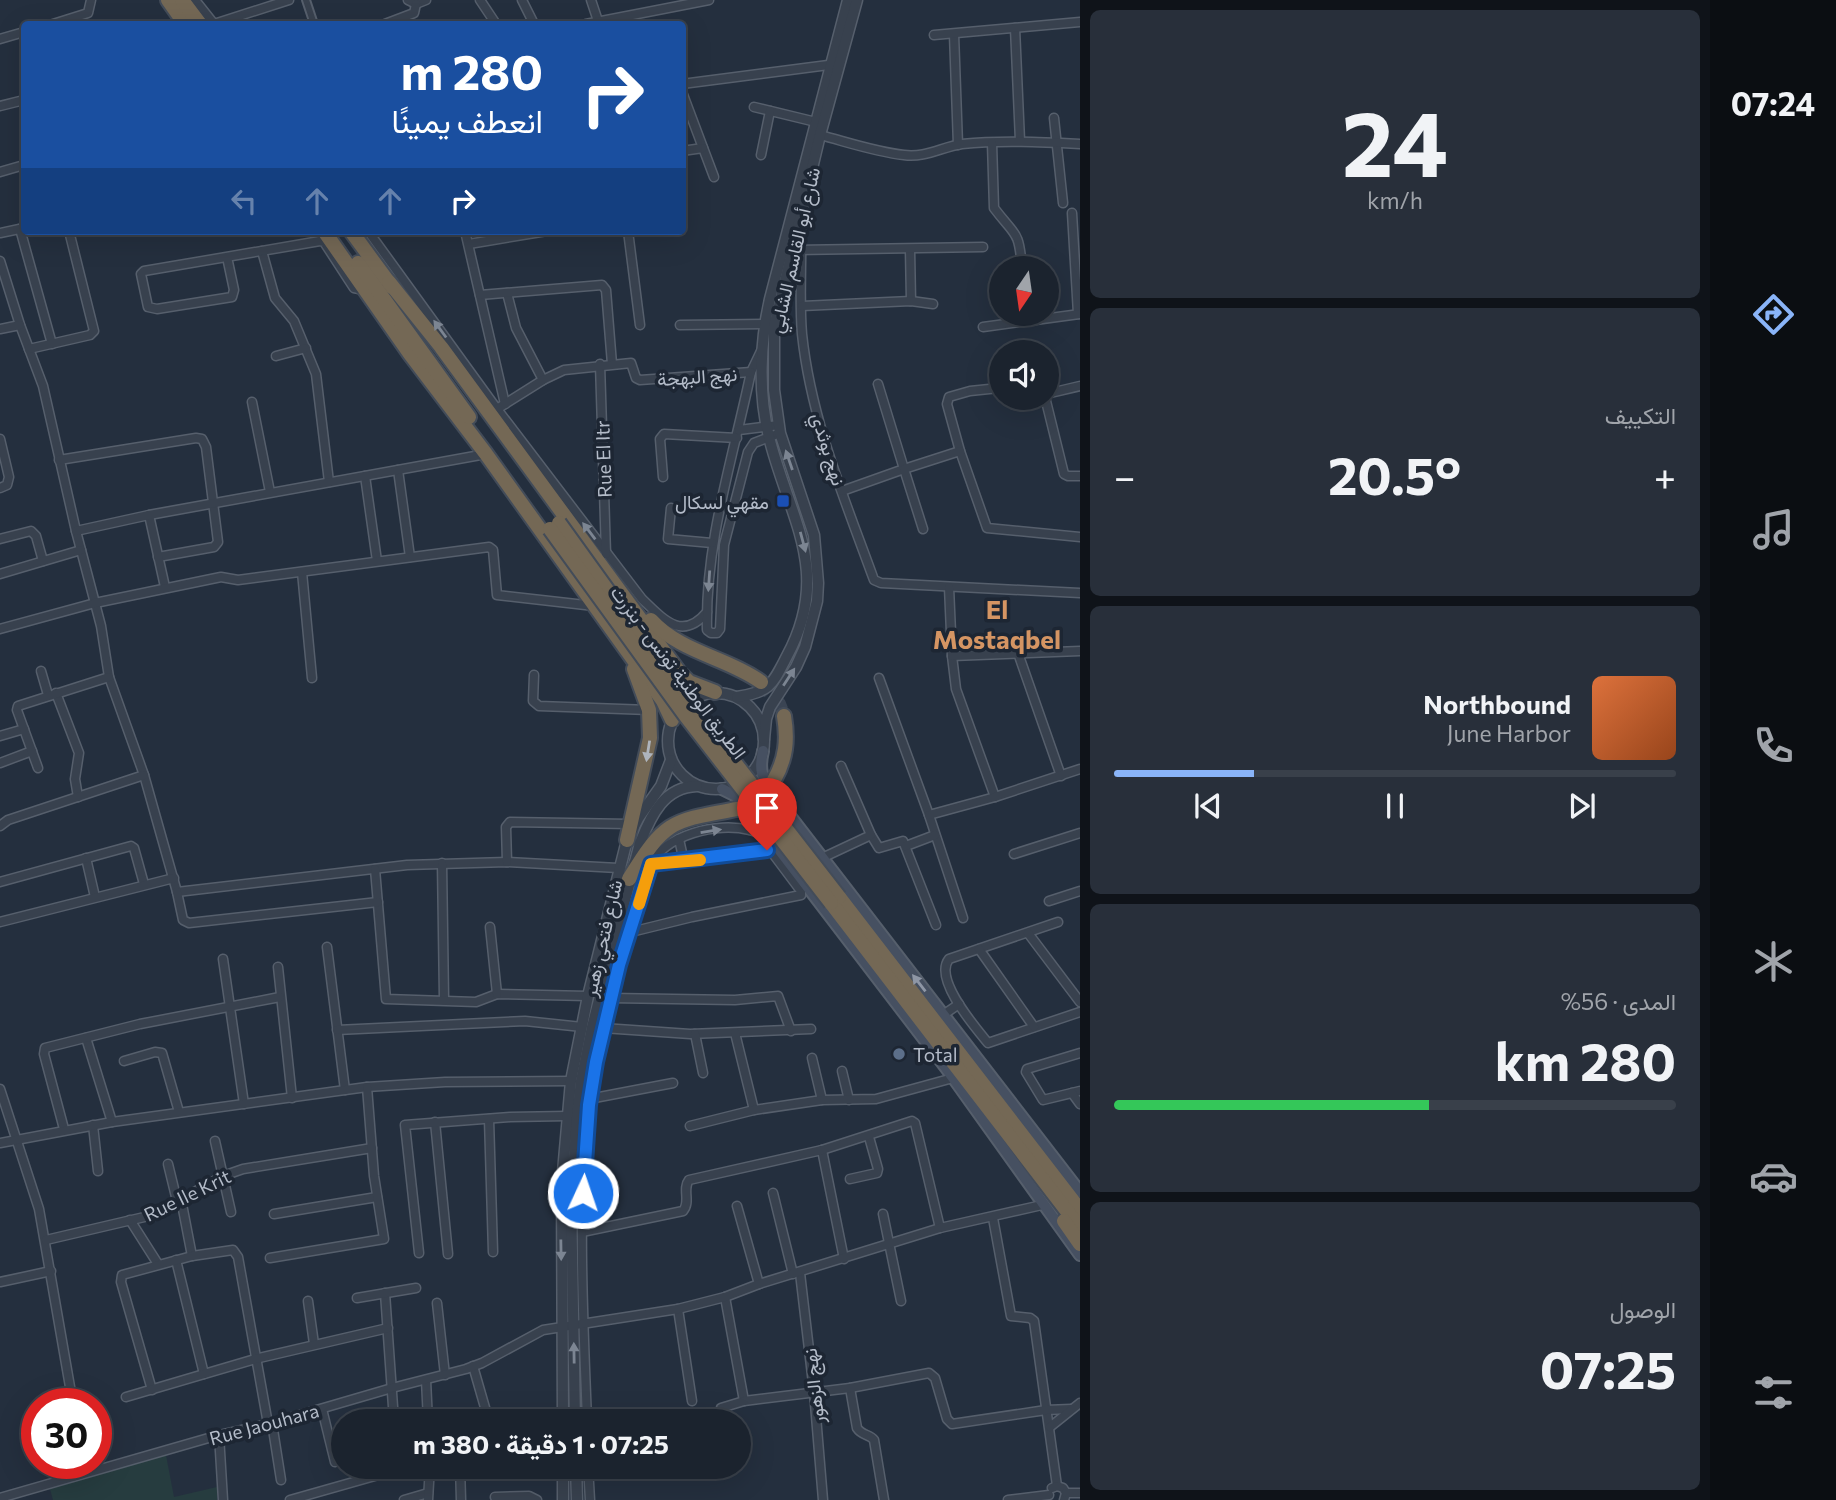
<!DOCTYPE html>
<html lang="ar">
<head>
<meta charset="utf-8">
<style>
  :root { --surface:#1b232e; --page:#282f3a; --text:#f1f3f6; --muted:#a0a4aa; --line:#39404a; --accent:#8ab4f8 }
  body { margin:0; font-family:Commissioner,Vazirmatn,sans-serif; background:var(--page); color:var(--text); direction:rtl; height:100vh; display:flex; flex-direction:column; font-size:26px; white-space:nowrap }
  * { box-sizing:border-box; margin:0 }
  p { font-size:23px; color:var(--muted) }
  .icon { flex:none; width:38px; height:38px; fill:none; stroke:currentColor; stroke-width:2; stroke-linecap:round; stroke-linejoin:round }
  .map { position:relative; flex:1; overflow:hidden; direction:ltr }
  .details { display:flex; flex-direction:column; gap:10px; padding:10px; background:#0f1319; width:630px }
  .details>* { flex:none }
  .guide { position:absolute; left:21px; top:21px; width:665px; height:214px; border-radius:7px; box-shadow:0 7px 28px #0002,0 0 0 2px var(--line); direction:rtl; background:#1a4fa0; color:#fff; overflow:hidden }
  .needle { width:46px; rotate:193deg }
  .buttons { position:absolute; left:989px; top:256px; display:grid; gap:14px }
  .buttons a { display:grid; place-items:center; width:70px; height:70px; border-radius:50%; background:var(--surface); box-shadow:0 7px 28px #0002,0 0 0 2px var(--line); font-size:35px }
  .speed { position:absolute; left:21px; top:1388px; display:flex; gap:14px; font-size:35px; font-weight:700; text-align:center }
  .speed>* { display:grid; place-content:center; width:91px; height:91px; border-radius:50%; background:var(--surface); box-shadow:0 7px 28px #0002,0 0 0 2px var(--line); line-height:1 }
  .speed .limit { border:10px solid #d22; background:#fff; color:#111 }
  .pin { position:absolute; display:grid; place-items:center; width:60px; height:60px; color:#fff; margin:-72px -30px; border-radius:50% 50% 50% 0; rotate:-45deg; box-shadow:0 0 7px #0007 }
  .pin .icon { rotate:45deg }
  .me { position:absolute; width:77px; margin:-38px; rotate:3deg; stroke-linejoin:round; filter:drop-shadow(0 0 5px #0008) }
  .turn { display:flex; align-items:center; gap:24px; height:147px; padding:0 28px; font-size:32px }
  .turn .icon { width:91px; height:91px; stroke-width:2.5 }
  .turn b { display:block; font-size:49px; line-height:60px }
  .lanes { display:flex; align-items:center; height:66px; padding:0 28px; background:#0003; justify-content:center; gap:35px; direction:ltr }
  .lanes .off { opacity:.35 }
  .big { font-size:52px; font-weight:700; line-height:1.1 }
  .details .card { flex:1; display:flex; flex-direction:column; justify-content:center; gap:10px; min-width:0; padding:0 24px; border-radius:10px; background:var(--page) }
  .details .dial { align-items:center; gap:0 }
  .dial b { font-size:91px; line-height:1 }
  .song { display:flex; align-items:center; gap:21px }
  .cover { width:84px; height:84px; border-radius:10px; background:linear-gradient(135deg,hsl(20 70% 55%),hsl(20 70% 35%)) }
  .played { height:7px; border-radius:4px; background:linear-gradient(90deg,var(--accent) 25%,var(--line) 25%) }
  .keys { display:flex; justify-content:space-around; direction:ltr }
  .heat { display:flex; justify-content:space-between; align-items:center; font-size:38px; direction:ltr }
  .charge { height:10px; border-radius:5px; background:linear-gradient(90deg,#34c759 56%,var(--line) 0) }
  .trip { position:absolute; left:331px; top:1409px; width:420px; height:70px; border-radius:35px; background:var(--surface); box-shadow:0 7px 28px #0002,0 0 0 2px var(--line); font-weight:700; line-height:70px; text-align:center; direction:rtl }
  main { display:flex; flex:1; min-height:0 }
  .menu { display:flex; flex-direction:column; width:126px; justify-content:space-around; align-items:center; background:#0b0e12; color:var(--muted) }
  .menu .icon { width:49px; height:49px }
  .menu .current { color:var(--accent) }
  .menu b { font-size:32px; color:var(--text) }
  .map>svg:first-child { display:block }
</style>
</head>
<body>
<main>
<nav class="menu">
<b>07:24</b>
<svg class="icon current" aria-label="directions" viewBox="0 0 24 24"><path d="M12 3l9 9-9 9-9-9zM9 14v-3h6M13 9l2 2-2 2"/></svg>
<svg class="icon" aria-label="music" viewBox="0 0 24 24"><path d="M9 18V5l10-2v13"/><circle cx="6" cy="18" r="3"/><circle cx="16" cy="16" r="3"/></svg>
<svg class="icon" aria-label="phone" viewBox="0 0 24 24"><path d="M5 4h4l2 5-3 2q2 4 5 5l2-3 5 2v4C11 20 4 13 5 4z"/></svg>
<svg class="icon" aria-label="climate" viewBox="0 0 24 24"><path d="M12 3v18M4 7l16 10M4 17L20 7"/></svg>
<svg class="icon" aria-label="car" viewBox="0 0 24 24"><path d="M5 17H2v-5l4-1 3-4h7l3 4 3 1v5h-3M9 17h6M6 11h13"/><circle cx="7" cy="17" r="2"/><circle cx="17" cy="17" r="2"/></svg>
<svg class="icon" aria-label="filters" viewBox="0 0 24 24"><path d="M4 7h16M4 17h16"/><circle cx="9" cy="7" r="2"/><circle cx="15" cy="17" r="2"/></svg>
</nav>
<section class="details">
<div class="card dial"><b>24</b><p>km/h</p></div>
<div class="card"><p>التكييف</p>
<div class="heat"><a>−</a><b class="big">20.5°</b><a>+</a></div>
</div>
<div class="card">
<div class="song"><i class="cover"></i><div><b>Northbound</b><p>June Harbor</p></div></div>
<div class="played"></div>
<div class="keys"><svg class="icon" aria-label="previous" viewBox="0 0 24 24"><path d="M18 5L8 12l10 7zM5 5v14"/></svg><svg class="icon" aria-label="pause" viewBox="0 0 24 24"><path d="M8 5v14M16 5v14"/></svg><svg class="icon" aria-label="next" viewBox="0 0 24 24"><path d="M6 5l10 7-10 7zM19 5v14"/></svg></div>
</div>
<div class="card"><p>المدى · 56%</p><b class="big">280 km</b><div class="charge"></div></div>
<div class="card"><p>الوصول</p><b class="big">07:25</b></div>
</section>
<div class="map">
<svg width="1080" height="1500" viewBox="0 0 1080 1500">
  <rect width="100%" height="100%" fill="#242f3e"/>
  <path fill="#263c3f" d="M166 1455 174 1497 217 1487V1500H53L50 1489Z"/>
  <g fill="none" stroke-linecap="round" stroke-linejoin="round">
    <path stroke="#3a4453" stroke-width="14" stroke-dasharray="14 7" stroke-linecap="butt" d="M761 682 779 704 784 716"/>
    <defs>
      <path id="pedestrian" d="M306 0 314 24"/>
      <g id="minor">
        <path d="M195 0 214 24"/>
        <path d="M408 0 416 4 426 0"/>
        <path d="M480 0 496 24"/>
        <path d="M522 0 534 24"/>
        <path d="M591 0 598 21"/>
        <path d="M53 24 88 13 91 0"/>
        <path d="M214 24 289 0"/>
        <path d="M385 24 414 13 416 4"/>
        <path d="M586 24 709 0"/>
        <path d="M1015 28 1020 141"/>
        <path d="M954 34 958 145"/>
        <path d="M934 35 1080 22"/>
        <path d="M0 39 24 32"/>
        <path d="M682 84 836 64"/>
        <path d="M682 92 714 177"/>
        <path d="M0 106 24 100"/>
        <path d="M754 107 816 122"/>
        <path d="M1054 118 1063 203"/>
        <path d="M820 135C847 142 876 152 904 155 925 158 942 147 962 144 1001 140 1041 142 1080 144"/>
        <path d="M992 143 994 208C1015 236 1019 229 1022 268"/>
        <path d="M682 151 703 148"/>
        <path d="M761 155 770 111"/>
        <path d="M0 172 24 165"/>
        <path d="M1072 213 1078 314"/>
        <path d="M801 227C802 263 799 299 802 334 811 420 845 500 874 580L881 583 1080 593"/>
        <path d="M20 229 52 344"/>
        <path d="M368 231 497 409 642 599C663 619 682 642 707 612"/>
        <path d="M465 231 505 404"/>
        <path d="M628 231 640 325"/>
        <path d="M0 233 24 228"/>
        <path d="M469 244 547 231"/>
        <path d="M910 249 911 301"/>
        <path d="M796 250 983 247"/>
        <path d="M262 251 275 298 294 321 316 374 329 482"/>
        <path d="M227 257 234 290 232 297 157 309 148 307 141 274 144 271 320 241 324 242 354 288 364 290"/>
        <path d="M0 261 20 325 43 386 76 531 101 626 109 677 144 775 177 892 407 865 507 862 618 868"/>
        <path d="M507 293 516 328 543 380"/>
        <path d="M480 295 602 285 606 290 612 364"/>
        <path d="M802 306 911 301 933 304"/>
        <path d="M680 325 764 324"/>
        <path d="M983 327 1080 314"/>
        <path d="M0 329 20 325"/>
        <path d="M29 349 90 335 94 331 69 231"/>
        <path d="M761 351 751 372C733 458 705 542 707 630L711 633H717L720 629 724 545 748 452 754 443 780 433"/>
        <path d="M276 356 306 348"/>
        <path d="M600 364 606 554"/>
        <path d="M1046 394 1080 386"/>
        <path d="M1045 397 1064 474 1068 476H1080"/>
        <path d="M252 402 270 492"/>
        <path d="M497 409 543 380 564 370 631 363 636 378 640 380 751 372"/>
        <path d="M739 430 779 425"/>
        <path d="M0 439 9 477 7 485 0 488"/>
        <path d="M960 451 947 404 949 397 970 391 999 388"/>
        <path d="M59 460 196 438 202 439 206 447 218 542 214 547 158 557"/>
        <path d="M398 470 410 557"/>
        <path d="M365 476 377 561"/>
        <path d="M663 477 660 439 664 434 737 438"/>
        <path d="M842 491 904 469 878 384"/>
        <path d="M671 508 668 539 712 543"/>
        <path d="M149 515 165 587"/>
        <path d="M923 529 904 469 960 451 987 528 1080 537"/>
        <path d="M76 531 149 515 486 454"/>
        <path d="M0 539 31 531 36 536 43 561"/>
        <path d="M302 572 312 678"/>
        <path d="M0 574 81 550"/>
        <path d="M949 587 952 656 956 689 995 797"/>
        <path d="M0 629 95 603 221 577 238 580 489 547 493 550 497 595 594 606"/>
        <path d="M1018 653 1061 776"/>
        <path d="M952 656 1080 651"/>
        <path d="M41 671 48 695"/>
        <path d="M534 675 533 701 539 706 649 710"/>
        <path d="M879 678 929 815 963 918"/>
        <path d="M56 693 79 753 75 779 78 797"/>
        <path d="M0 736 24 729"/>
        <path d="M0 763 32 751"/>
        <path d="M38 768 17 710 18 706 109 677"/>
        <path d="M929 815 995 797 1080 769"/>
        <path d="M0 826 8 820 144 775"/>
        <path d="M871 835 879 848 903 841 936 925"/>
        <path d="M679 839 684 862"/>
        <path d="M906 846 935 835"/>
        <path d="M1014 854 1080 833"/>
        <path d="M86 858 95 897"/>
        <path d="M822 858 871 835 841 766"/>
        <path d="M507 862 506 827 510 822 630 824"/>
        <path d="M442 863 444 999"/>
        <path d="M375 869 386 999 476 1002 497 994 588 996"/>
        <path d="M0 882 131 846 134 848 144 884"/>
        <path d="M177 892 183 920 189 923 378 902"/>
        <path d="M1049 901 1080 891"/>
        <path d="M0 922 174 878"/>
        <path d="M1058 922 949 959C933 979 975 1027 988 1043L1080 1012"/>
        <path d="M490 927 497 994"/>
        <path d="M616 931 631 932 692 917 801 895V891L771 851 767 850 651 865"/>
        <path d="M1028 933 1080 1002"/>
        <path d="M327 947 345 1090"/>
        <path d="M979 949 1034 1027"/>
        <path d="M223 959 244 1104"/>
        <path d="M278 967 292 1098"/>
        <path d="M610 998 735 1000 778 996 791 1031"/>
        <path d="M943 1015 959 1004"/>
        <path d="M603 1028 690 1034 811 1029"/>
        <path d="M337 1030 525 1021 582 1027"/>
        <path d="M735 1033 754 1110"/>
        <path d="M695 1034 703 1073"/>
        <path d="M86 1038 112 1122"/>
        <path d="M1080 1053 1027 1069 1026 1072 1043 1100 1080 1091"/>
        <path d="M812 1058 822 1100"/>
        <path d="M124 1061 155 1052 162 1053 179 1112"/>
        <path d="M842 1071 849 1100"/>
        <path d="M0 1089 39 1209 73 1404"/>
        <path d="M1072 1093 1080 1104"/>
        <path d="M589 1099 673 1083"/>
        <path d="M489 1119 493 1252"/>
        <path d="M435 1122 448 1254"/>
        <path d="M93 1125 98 1171"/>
        <path d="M690 1126 754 1110 822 1100 876 1099 953 1078"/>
        <path d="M64 1129 44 1054 45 1048 140 1024 280 997"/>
        <path d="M215 1141 231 1212"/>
        <path d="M0 1143 112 1122 367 1087 445 1082 571 1081"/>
        <path d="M822 1150 844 1259"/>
        <path d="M168 1164 177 1201"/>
        <path d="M850 1179 877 1173 878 1169 869 1137"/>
        <path d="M773 1193 793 1274"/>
        <path d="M181 1199 192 1256"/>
        <path d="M737 1206 759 1284"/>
        <path d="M274 1214 377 1197"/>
        <path d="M883 1214 901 1301"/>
        <path d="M993 1218 1011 1316 1030 1318 1034 1321 1057 1486"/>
        <path d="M130 1220 158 1264"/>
        <path d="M582 1232 683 1211C691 1202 682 1189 689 1180L822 1150 912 1121 915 1123 940 1228"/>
        <path d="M46 1240 153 1215 223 1176 243 1169 372 1148"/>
        <path d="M419 1253 405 1125 510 1117 567 1116"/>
        <path d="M270 1258 384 1239 374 1176 367 1087"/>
        <path d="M176 1260 204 1374"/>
        <path d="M800 1273 814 1392 823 1500"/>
        <path d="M0 1282 51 1271"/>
        <path d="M385 1293 394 1421"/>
        <path d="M725 1297 744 1401"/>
        <path d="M357 1298 416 1288"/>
        <path d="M308 1301 314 1344"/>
        <path d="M437 1303 445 1375"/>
        <path d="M678 1309 692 1401"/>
        <path d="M473 1366 488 1418"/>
        <path d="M426 1380 428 1421"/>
        <path d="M850 1388 857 1428C862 1436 870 1434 874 1440L884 1500"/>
        <path d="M152 1390 121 1282 122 1275 192 1256 233 1250 238 1257 268 1424"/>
        <path d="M126 1397 255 1359 388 1328"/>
        <path d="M322 1409 335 1462"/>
        <path d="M587 1421C583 1310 576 1197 591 1086 598 1032 615 979 632 927 639 907 641 885 650 866 665 834 718 822 749 830 756 831 763 835 769 839"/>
        <path d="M719 1421 721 1408 744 1401 850 1388 929 1373 935 1378 947 1419 952 1424 1046 1410 1071 1409"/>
        <path d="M272 1423 281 1480"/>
        <path d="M1050 1427 1080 1403"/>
        <path d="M219 1435 223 1500"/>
        <path d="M460 1466 461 1500"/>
        <path d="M588 1466 590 1500"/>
        <path d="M1052 1488 1057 1486 1063 1488 1066 1493 1064 1500"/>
        <path d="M1066 1493H1080"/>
        <path d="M495 1497 529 1496 537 1500"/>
        <path d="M0 1498 219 1435 272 1423 392 1388 466 1369 482 1363 543 1330 678 1309 725 1297 759 1284 940 1228 1042 1205"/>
        <path d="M290 1500 410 1466"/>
        <path d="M404 1500 428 1493"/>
        <path d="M428 1500 430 1466"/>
        <path d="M1008 1500 1049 1495"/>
      </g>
      <g id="tertiary">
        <circle cx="716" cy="741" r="48"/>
        <path d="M737 697C770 692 772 685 787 656 833 571 789 518 769 437 758 393 760 343 770 299L848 0"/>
        <path d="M764 739 766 719 770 707 796 667 805 647 817 601 818 583 814 535 780 433 774 390V327L820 135 857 0"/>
        <path d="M563 1421 562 1183 571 1081 588 996 627 840 639 817 661 786 671 760"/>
        <path d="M575 1421 571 1199 577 1117 581 1081 592 1027 640 843C651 815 664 787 697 786"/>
        <path d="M563 1466V1500"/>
        <path d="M576 1466 577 1500"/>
      </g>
      <g id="secondary">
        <path d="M763 751C758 773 763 777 774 795L1080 1192"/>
        <path d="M722 789 736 796 751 813 946 1068 1080 1255"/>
      </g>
      <g id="motorway">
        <path d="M168 0 185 24"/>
        <path d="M182 0 200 24"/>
        <path d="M324 231 410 354 486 454 663 701 672 720"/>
        <path d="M351 231 392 287"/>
        <path d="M358 263 469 417"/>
        <path d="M389 282 441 347 679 672 689 682 715 692"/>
        <path d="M651 620C681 653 726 657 761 682"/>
        <path d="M774 780C786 759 788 740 784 716"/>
        <path d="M627 840 650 738 649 710 634 669"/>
        <path d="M629 879C665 820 671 821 737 809"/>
        <path d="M839 897 1080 1210"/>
        <path d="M831 903 1080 1228"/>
        <path d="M1064 1221 1080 1244"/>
      </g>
    </defs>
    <use href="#pedestrian" stroke="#565f6c" stroke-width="10"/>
    <use href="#minor" stroke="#565f6c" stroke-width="11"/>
    <use href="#tertiary" stroke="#565f6c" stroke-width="13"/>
    <use href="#secondary" stroke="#565f6c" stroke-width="14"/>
    <use href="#motorway" stroke="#434c59" stroke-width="18"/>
    <use href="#pedestrian" stroke="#38414e" stroke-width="6"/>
    <use href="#minor" stroke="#38414e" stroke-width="8"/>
    <use href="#tertiary" stroke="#38414e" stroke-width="10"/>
    <use href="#secondary" stroke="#465061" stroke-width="10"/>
    <use href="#motorway" stroke="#746855" stroke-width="14"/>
    <defs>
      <g id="motorway-bridge">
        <path d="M559 523 693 709 839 897"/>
        <path d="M550 529 685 715 831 903"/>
      </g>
    </defs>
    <use href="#motorway-bridge" stroke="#434c59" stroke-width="18" stroke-linecap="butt"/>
    <use href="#motorway-bridge" stroke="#746855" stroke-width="14"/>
  </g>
  <defs><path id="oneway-solid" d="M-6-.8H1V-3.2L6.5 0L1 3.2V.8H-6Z" transform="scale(1.75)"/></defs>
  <g fill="#7c8592">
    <use href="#oneway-solid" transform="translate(440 329) rotate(-126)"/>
    <use href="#oneway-solid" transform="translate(789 460) rotate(-109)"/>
    <use href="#oneway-solid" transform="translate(589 531) rotate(-127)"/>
    <use href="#oneway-solid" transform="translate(803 542) rotate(75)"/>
    <use href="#oneway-solid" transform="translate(709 581) rotate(94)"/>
    <use href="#oneway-solid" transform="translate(789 677) rotate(-57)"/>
    <use href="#oneway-solid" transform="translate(711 831) rotate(-9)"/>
    <use href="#oneway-solid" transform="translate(561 1250) rotate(89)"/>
    <use href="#oneway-solid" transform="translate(574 1353) rotate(-91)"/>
  </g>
  <use fill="#aeb4bd" href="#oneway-solid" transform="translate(648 751) rotate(99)"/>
  <use fill="#8e96a5" href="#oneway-solid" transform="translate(919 983) rotate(-128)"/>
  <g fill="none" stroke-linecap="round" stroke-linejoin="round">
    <defs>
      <path id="route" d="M583 1193 589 1105 596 1062 619 965 651 864 767 850"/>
    </defs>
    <use href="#route" stroke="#114b97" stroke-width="18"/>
    <use href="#route" stroke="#1a73e8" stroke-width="12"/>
    <path stroke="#f59e0b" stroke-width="12" d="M639 904 651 864 700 860"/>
  </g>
  <rect fill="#1a4fb4" stroke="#1d2633" stroke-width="2.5" x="776" y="494" width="14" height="14" rx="3.5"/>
  <circle fill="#5c6f8a" stroke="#1d2633" stroke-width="2.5" cx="899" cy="1054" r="7"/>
  <g text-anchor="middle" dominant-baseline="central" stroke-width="7" stroke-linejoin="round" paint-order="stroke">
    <g font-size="19" fill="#b4bcc9" stroke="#1d2633">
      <text transform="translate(794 250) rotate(-77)">شارع أبو القاسم الشابي</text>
      <text transform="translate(697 376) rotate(-4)">نهج البهجة</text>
      <text transform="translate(829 449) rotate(73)">نهج بوثدي</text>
      <text transform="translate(603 459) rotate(-92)">Rue El Itr</text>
      <text transform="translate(679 672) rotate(53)">الطريق الوطنية تونس - بنزرت</text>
      <text transform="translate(602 938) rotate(-77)">شارع فتحي زهير</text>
      <text transform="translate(187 1195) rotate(-26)">Rue Ile Krit</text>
      <text transform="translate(813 1386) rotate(-96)">نهج الزهور</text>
      <text transform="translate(264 1424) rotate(-15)">Rue Jaouhara</text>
    </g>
    <g font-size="19" fill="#b4bcc9" stroke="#1d2633" text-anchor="end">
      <text x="769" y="501">مقهي لسكال</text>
      <text x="913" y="1054" text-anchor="start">Total</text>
    </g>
    <g font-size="26" font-weight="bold" fill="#d59563" stroke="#1d2633">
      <text x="997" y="608">El<tspan x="997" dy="30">Mostaqbel</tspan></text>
    </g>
  </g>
</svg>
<div class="buttons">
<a><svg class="needle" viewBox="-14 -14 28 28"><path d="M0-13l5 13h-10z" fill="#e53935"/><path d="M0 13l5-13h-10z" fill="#a0a4aa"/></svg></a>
<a><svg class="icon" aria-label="sound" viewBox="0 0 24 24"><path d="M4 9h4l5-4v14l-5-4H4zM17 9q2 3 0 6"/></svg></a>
</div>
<div class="speed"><div class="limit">30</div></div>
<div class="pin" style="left:767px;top:850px;background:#d93025"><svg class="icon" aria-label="arrive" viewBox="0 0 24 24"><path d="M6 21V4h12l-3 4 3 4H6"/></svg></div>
<svg class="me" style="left:583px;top:1193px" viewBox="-20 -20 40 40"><circle r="17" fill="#1a73e8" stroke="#fff" stroke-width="3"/><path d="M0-11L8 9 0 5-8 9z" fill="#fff"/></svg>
<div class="trip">07:25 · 1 دقيقة · 380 m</div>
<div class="guide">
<div class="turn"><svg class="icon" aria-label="right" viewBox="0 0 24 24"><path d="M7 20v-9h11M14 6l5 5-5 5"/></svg><div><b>280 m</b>انعطف يمينًا</div></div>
<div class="lanes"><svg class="icon off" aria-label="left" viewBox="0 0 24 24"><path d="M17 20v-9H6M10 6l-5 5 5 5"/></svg><svg class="icon off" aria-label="ahead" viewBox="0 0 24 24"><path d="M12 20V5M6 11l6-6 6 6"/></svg><svg class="icon off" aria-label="ahead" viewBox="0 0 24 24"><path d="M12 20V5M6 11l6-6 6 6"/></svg><svg class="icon" aria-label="right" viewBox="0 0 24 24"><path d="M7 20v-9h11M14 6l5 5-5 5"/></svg></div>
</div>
</div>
</main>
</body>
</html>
